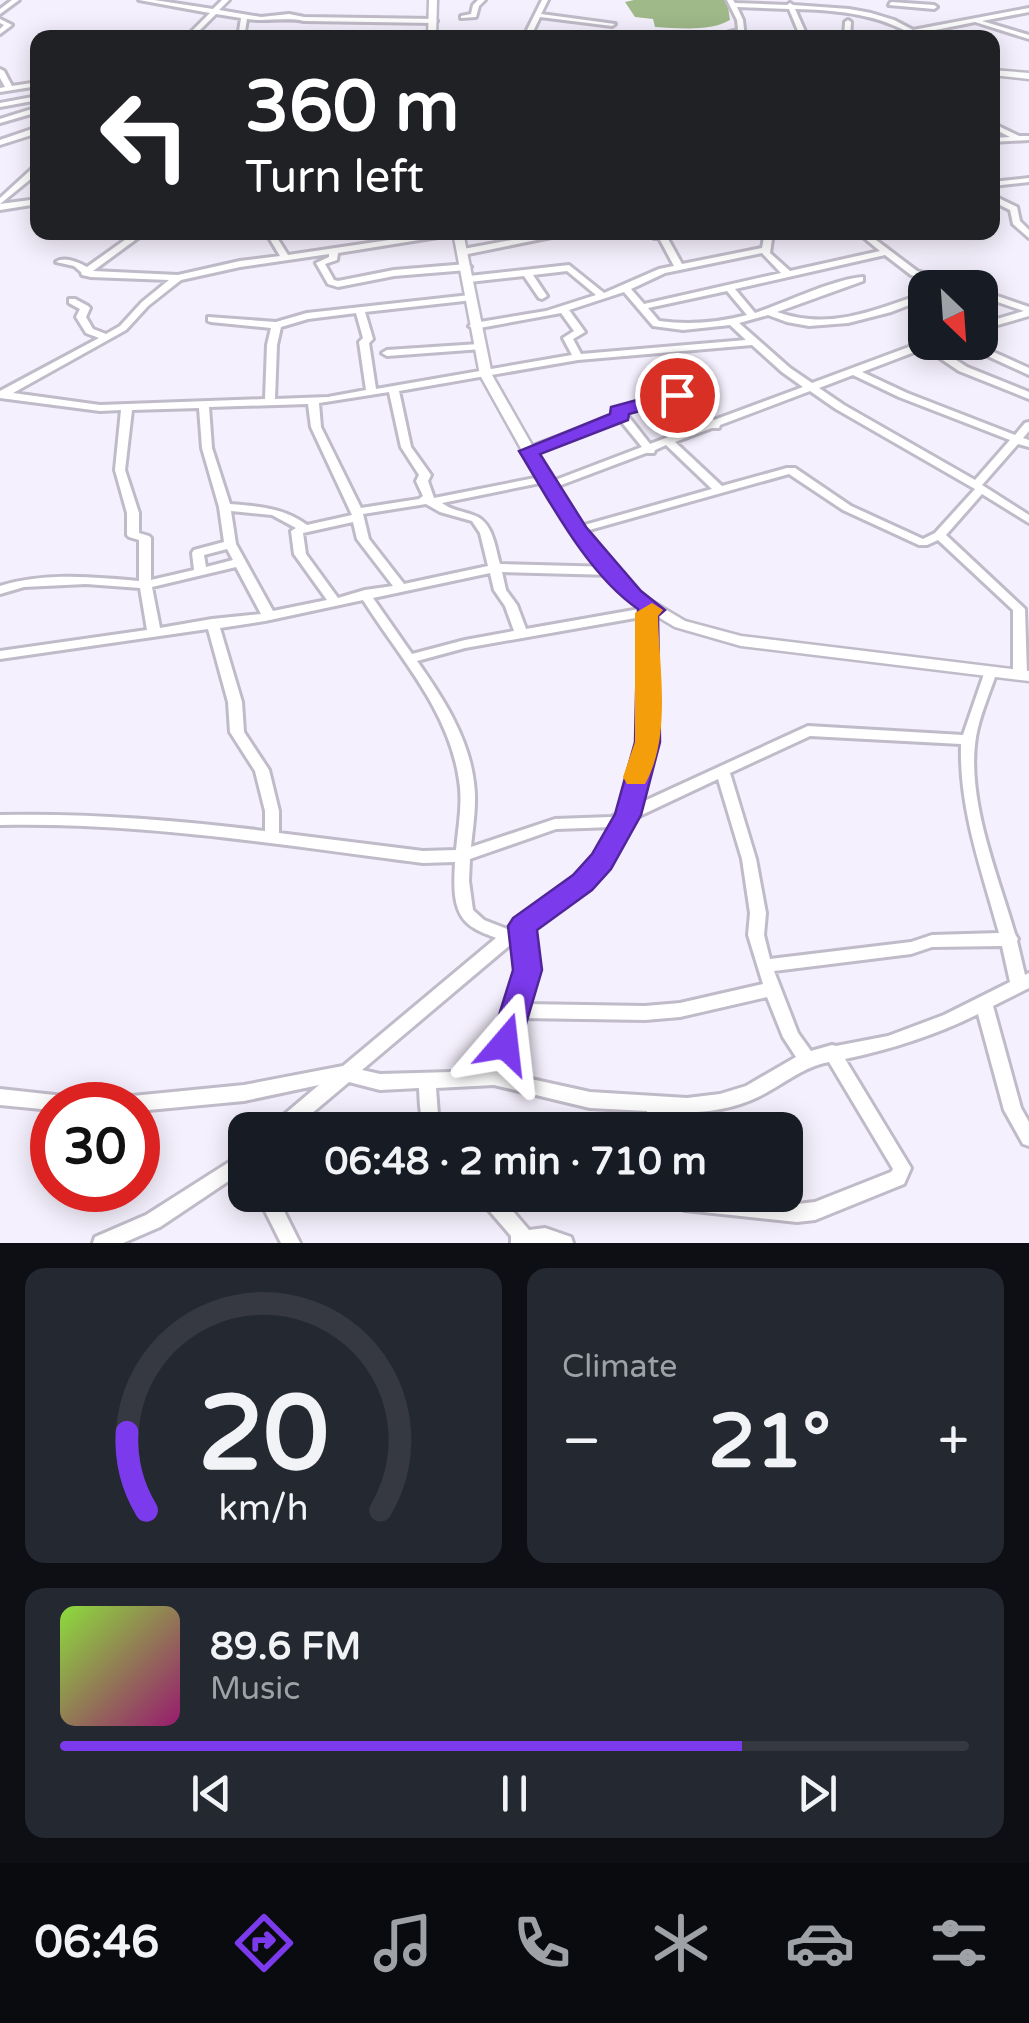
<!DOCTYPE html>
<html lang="en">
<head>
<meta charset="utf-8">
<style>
  :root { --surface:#171b24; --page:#242831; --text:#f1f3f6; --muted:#9ea1a6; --line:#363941; --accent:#7c3aed }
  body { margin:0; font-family:"Varela Round",sans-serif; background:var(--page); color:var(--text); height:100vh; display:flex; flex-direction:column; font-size:38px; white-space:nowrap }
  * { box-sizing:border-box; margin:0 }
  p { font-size:32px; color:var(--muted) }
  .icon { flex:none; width:55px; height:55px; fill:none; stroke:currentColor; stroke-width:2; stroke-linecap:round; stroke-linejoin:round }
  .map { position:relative; height:1243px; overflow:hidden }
  .panel { display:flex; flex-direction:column; gap:25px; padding:25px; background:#0d0f14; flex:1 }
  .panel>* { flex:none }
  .hud { position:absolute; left:30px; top:30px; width:970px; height:210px; border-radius:20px; box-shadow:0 5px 25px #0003; background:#202124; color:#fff; overflow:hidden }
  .needle { width:65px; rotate:155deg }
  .fabs { position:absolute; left:908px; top:270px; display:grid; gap:20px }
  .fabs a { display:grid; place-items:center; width:90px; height:90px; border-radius:20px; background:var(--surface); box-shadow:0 5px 25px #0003; font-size:50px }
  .speed { position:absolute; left:30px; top:1082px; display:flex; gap:20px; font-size:50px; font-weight:700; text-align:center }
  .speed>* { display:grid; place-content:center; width:130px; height:130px; border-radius:50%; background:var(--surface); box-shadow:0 5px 25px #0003; line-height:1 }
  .speed .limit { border:15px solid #d22; background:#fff; color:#111 }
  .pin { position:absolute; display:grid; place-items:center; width:85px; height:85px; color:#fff; margin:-42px; border:5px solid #fff; border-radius:50%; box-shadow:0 2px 10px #0007 }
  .me { position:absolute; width:110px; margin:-55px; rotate:17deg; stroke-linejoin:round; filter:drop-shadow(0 0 8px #0008) }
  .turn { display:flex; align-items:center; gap:35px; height:210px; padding:0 50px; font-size:45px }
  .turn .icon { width:130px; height:130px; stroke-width:2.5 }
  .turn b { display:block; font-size:70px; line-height:85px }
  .big { font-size:75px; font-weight:800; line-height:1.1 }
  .panel .tile { flex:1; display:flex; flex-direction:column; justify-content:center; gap:15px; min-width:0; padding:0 35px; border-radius:20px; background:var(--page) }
  .panel .dial { align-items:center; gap:0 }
  .dial svg { height:260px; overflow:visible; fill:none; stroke:var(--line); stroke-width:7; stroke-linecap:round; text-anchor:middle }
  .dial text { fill:var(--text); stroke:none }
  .song { display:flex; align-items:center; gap:30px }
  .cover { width:120px; height:120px; border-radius:15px; background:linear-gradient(135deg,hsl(90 70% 55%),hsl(320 70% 35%)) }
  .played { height:10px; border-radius:5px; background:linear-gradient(90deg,var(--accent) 75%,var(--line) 75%) }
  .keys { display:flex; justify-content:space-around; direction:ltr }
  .heat { display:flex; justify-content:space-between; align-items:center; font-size:55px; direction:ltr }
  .panel .tiles { flex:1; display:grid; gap:25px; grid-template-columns:1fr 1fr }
  .tile:last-child { grid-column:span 2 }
  .trip { position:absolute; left:228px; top:1112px; width:575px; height:100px; border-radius:20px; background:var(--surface); box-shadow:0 5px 25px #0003; font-weight:800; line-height:100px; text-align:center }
  .menu { display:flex; height:160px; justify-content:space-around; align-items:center; background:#090b0e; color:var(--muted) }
  .menu .icon { width:70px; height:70px }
  .menu .active { color:var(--accent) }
  .menu b { font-size:45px; color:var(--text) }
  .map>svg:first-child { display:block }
</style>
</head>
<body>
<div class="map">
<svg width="1029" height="1243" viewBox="0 0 1029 1243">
  <rect width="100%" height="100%" fill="#f5f0fd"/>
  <path fill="#9fb989" d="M634 0H727L730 20C709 32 679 28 655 27L653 19 635 17 625 2Z"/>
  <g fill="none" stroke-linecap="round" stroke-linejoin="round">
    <defs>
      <g id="minor">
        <path d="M12 0H19L0 14V9Z"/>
        <path d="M139 0H154L213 9 222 0H229L219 10 261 17 289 14 304 17 434 19 437 21 434 23 304 21C285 17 266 22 247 19L244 38H238L241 18 216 14 192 38H185L210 13Z"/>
        <path d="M478 0H485L479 6 476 17 461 18V16L471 14 473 5Z"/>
        <path d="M542 0H548L541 14 615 24 612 26 540 17 530 38H523Z"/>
        <path d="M727 0H733L735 3 787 5 790 3 793 5 849 9 871 13 894 20 913 30 1029 8V12L982 21 1029 35V39L975 22 895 38H879L906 31C871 13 834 10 795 9L808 38H801L789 9 737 7 743 20 745 38H739L738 33 721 38H708L738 30 737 20Z"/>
        <path d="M891 2 934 5 937 7 934 9 889 5Z"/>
        <path d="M0 19 12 25 0 34V29L4 25 0 23Z"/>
        <path d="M848 20 851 22 850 38H844L845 22Z"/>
        <path d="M432 34 435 36 434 37 409 38Z"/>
        <path d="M0 69 4 71 12 86 38 82V86L0 92V88L5 87 0 78Z"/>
        <path d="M38 96V100L0 107V103Z"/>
        <path d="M35 108H38V112L0 123V119Z"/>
        <path d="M992 123 1019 136H1029V140L992 142V138L1010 137 992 128Z"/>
        <path d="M35 128H38V133L0 145V140Z"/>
        <path d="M35 166H38V173L0 204 38 199V204L0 210V198Z"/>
        <path d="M1029 178V182L992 186V182Z"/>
        <path d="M992 195 1017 207 1020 221 1029 230V238L1013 224 1010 210 992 201Z"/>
        <path d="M136 232H146L93 271 178 275 240 261 280 256 268 236 269 232H277L276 236 288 255 443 232H469L338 253 337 260 325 264 334 280 338 281 394 270 467 264 471 267 467 270 394 276 338 287 328 284 316 263 329 257V254L240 267 181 280 148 306 126 330 13 393 100 405 265 399 267 345 271 328 211 322 208 321V317L276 322 307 313 470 295 475 298 473 300 365 312 373 339 369 343 376 389 572 355 563 338 574 331 561 313 474 329 469 326 474 323 546 311 596 295 567 271 533 275 547 296 542 299 539 298 524 276 469 282 464 279 469 276 569 265 604 293 659 269 674 266 659 238H654L649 232H690L667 237 682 264 762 248 765 232H773L770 253 790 271 880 251 857 232H893L872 237 917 271 966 286 967 288H952L911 275 885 255 735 289 755 313C785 303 834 279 863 277V281L777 312C831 331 874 310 925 293V299L891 312 848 323 809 326 787 322 768 315 739 323 790 368 812 383 925 341V342H936L933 345 967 367 1029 392V399L959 371 925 348 862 372 907 393 1015 435 1025 423 1029 422V431L1023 438 1029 440V447L1018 444 982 485 1029 515V523L982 494 946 535 1025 609 1027 675 1020 679 1013 675V610L938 540 927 545H919L843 510 789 474 582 532H574L572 530 574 528 712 489 666 445 655 450 654 453H646L553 488H545L543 486 545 484 642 447 620 420 533 453H525L524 451 525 449 615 415 613 411 614 409 670 394 656 381 661 378 714 420 803 387 782 372 752 345 578 360 399 391 411 447 431 475 428 481 434 498 545 476 551 479 545 482 442 503C451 510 462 511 473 515 493 521 495 547 500 564L612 567 618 571 612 575 502 572 506 590 517 605 526 629 651 607 657 611 653 614 655 742 638 804 808 726 963 735 985 671 986 668H996L997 671C990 693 980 714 976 737 966 800 998 875 1015 934L1018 939 1017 941 1025 975 1029 973V988L993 1006 1021 1108 1029 1122V1146L1023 1144 1004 1110 978 1014C936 1035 892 1049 845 1059L911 1168 904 1184 815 1220 797 1222 685 1210 667 1201 664 1195H709L797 1204 815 1202 891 1172 893 1169 829 1062C802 1067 783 1085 758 1097 729 1111 696 1114 664 1112L666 1130H648L647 1111 590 1108 494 1085 436 1088 438 1115 447 1130H428C419 1117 420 1104 419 1088L380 1090 349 1082 292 1130H270L273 1124 319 1085 244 1101 138 1111V1105H113L116 1100 122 1097 244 1085 343 1066 496 938C489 935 480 932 474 928 451 915 454 885 455 862L423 863C283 845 142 822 0 825V815C88 813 177 820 265 831V811L255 771 230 732 228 702 208 629 0 659V651L147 630 140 588 86 584 24 587 0 594V586C45 572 93 577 139 581V540L129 537 127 535V513L115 470 121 410 100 411 0 398V391L99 338 86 333 76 317 80 309 69 303V299H75L88 306 90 308 86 317 93 329 106 334 120 326 142 302 169 280 91 277 82 275 81 272 74 266 56 262C64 256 78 262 87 267ZM762 253 781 273 644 304 631 289 665 273ZM727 291 747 315C717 323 689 325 659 321L648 308ZM624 292 653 326 683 330 730 325 746 340 581 354 573 339 585 332 569 310ZM356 313 363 338 359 342 366 390 328 397 275 399 277 345 281 327 308 319ZM853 375 899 397 1010 440 975 480 844 405 819 388ZM810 391 836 409 975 489 935 533 923 539 851 506 795 468H787L722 486 675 442 712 428H719L720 425ZM389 392 401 447 419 475 416 481 423 496 419 499 361 508 321 427 319 403ZM676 398 705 423 650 444 625 412ZM308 404 311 427 352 515 307 525C284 508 258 506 230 504L212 448 209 407ZM199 408 202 448 219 507 224 542 194 550 192 553 194 570 151 580V538L149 536 139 533V513L125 470 132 410ZM426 504 440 512 472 521 480 533 488 566 404 584 369 539 363 514ZM231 511 272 515 296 528 291 531 294 554 327 600 273 611 236 544ZM353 522 357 539 393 586 365 590 338 598 306 554 303 533ZM227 549 233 560 206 567 204 555ZM236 567 261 614 212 619 160 628 152 587ZM490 573 494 590 505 606 514 631 465 640 412 654 373 598ZM363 600C399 657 449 710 459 780 463 803 458 827 456 850L423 851 279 833V811L269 770 244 732 242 702 220 628 265 621ZM641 617V742L622 812 611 817 555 819 471 847C473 826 477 804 474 783 469 738 443 698 417 661L465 648ZM810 736 961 744C959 810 982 871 999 933L932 935 911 942 770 959 764 935 766 913 756 859 730 773ZM718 779 742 859 750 913 748 935 763 984 680 1003 645 1006 525 1004 535 970 530 929 588 886 606 866 633 819ZM614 827 596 858 578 878 507 929 484 920 473 910 469 881 470 859 556 829ZM516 940 519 970 488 1071 380 1074 362 1070ZM1002 946 1010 982 944 1015 888 1036 836 1046 832 1045 811 1051 798 1033 774 971 911 954 932 947ZM767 997 783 1037 796 1057 746 1086 720 1094 687 1098 590 1092 504 1073 521 1018 645 1020 680 1017Z"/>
        <path d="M555 232H576L463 255 459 252 463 249Z"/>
        <path d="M980 290 1029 307V316L980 330V324L1024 311 980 296Z"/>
        <path d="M957 342H971L1029 368V375Z"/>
        <path d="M479 344 482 345V349L387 356 382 353 387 350Z"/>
        <path d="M0 1089 73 1097 79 1100 82 1105H52V1110L0 1105Z"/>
        <path d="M245 1152V1170L160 1227 123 1243H93L95 1237 146 1215Z"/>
        <path d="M257 1195H276L300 1243H281Z"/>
        <path d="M478 1195H499L529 1230 545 1228 571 1237 573 1243H511V1236L481 1201Z"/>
      </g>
      <g id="tertiary">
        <path d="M429 0H437L436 38H428Z"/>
        <path d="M992 70 1029 73V79L992 75Z"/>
        <path d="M453 232H463L492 375 562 498 638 593 685 621 741 636 1029 671V681L741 646 675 627 628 599 549 499 480 375Z"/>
      </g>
    </defs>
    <use href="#minor" stroke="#c0bbc8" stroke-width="6"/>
    <use href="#tertiary" stroke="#c0bbc8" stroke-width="5"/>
    <use href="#minor" fill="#fff" fill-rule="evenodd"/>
    <use href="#tertiary" fill="#fff" fill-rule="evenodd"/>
  </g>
  <path fill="#7c3aed" stroke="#51269a" stroke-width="2.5" d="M677 389 686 395 684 399 629 414 628 420 540 454 586 527 641 591 665 610 658 616 660 742 641 815 611 869 592 890 537 930 542 970 520 1044 516 1054 505 1057 494 1054 490 1044 513 970 508 926 513 918 573 875 592 854 615 814 635 742 638 609C588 575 550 502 519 451L610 414 611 407Z"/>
  <path fill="#f59e0b" d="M652 603 663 610 658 616C659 669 672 736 645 784H627L623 777 635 742V613Z"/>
</svg>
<div class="fabs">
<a><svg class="needle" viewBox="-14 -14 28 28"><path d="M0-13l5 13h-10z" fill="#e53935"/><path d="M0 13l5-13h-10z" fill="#9ea1a6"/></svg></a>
</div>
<div class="speed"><div class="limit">30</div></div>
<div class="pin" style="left:677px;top:395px;background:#d93025"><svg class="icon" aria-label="arrive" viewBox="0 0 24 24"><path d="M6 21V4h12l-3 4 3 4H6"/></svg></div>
<svg class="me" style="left:505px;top:1044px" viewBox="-20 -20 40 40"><path d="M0-17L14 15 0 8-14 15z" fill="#7c3aed" stroke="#fff" stroke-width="4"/></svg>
<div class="trip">06:48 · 2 min · 710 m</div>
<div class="hud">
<div class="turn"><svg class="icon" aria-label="left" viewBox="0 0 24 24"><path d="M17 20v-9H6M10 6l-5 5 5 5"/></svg><div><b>360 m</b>Turn left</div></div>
</div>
</div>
<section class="panel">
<div class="tiles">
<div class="tile dial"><svg viewBox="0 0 100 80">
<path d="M14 69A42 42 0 1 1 86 69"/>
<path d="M14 69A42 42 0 0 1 8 45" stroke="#7c3aed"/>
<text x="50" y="56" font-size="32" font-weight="700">20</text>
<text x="50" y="72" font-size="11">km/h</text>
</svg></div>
<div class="tile"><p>Climate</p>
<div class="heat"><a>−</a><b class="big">21°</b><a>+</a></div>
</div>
<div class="tile">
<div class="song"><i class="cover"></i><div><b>89.6 FM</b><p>Music</p></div></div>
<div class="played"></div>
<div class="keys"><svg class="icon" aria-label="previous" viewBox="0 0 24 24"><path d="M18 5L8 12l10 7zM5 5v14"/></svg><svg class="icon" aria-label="pause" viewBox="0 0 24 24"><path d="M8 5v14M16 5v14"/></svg><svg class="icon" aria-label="next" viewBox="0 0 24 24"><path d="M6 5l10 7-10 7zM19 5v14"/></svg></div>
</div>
</div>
</section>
<nav class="menu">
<b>06:46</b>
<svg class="icon active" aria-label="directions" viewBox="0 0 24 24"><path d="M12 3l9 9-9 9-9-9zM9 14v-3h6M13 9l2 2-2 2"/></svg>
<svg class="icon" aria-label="music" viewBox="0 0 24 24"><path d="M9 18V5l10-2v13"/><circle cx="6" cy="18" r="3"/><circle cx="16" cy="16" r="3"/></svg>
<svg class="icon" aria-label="phone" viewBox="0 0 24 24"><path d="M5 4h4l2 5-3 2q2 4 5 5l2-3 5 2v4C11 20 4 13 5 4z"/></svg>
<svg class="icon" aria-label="climate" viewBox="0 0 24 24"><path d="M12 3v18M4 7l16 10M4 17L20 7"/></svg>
<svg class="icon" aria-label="car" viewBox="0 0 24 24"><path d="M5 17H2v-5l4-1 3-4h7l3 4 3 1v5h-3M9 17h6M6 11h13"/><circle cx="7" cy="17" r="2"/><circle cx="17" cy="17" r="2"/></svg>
<svg class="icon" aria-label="filters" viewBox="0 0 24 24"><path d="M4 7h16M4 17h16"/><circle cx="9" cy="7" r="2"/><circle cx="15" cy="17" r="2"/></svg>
</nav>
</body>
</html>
